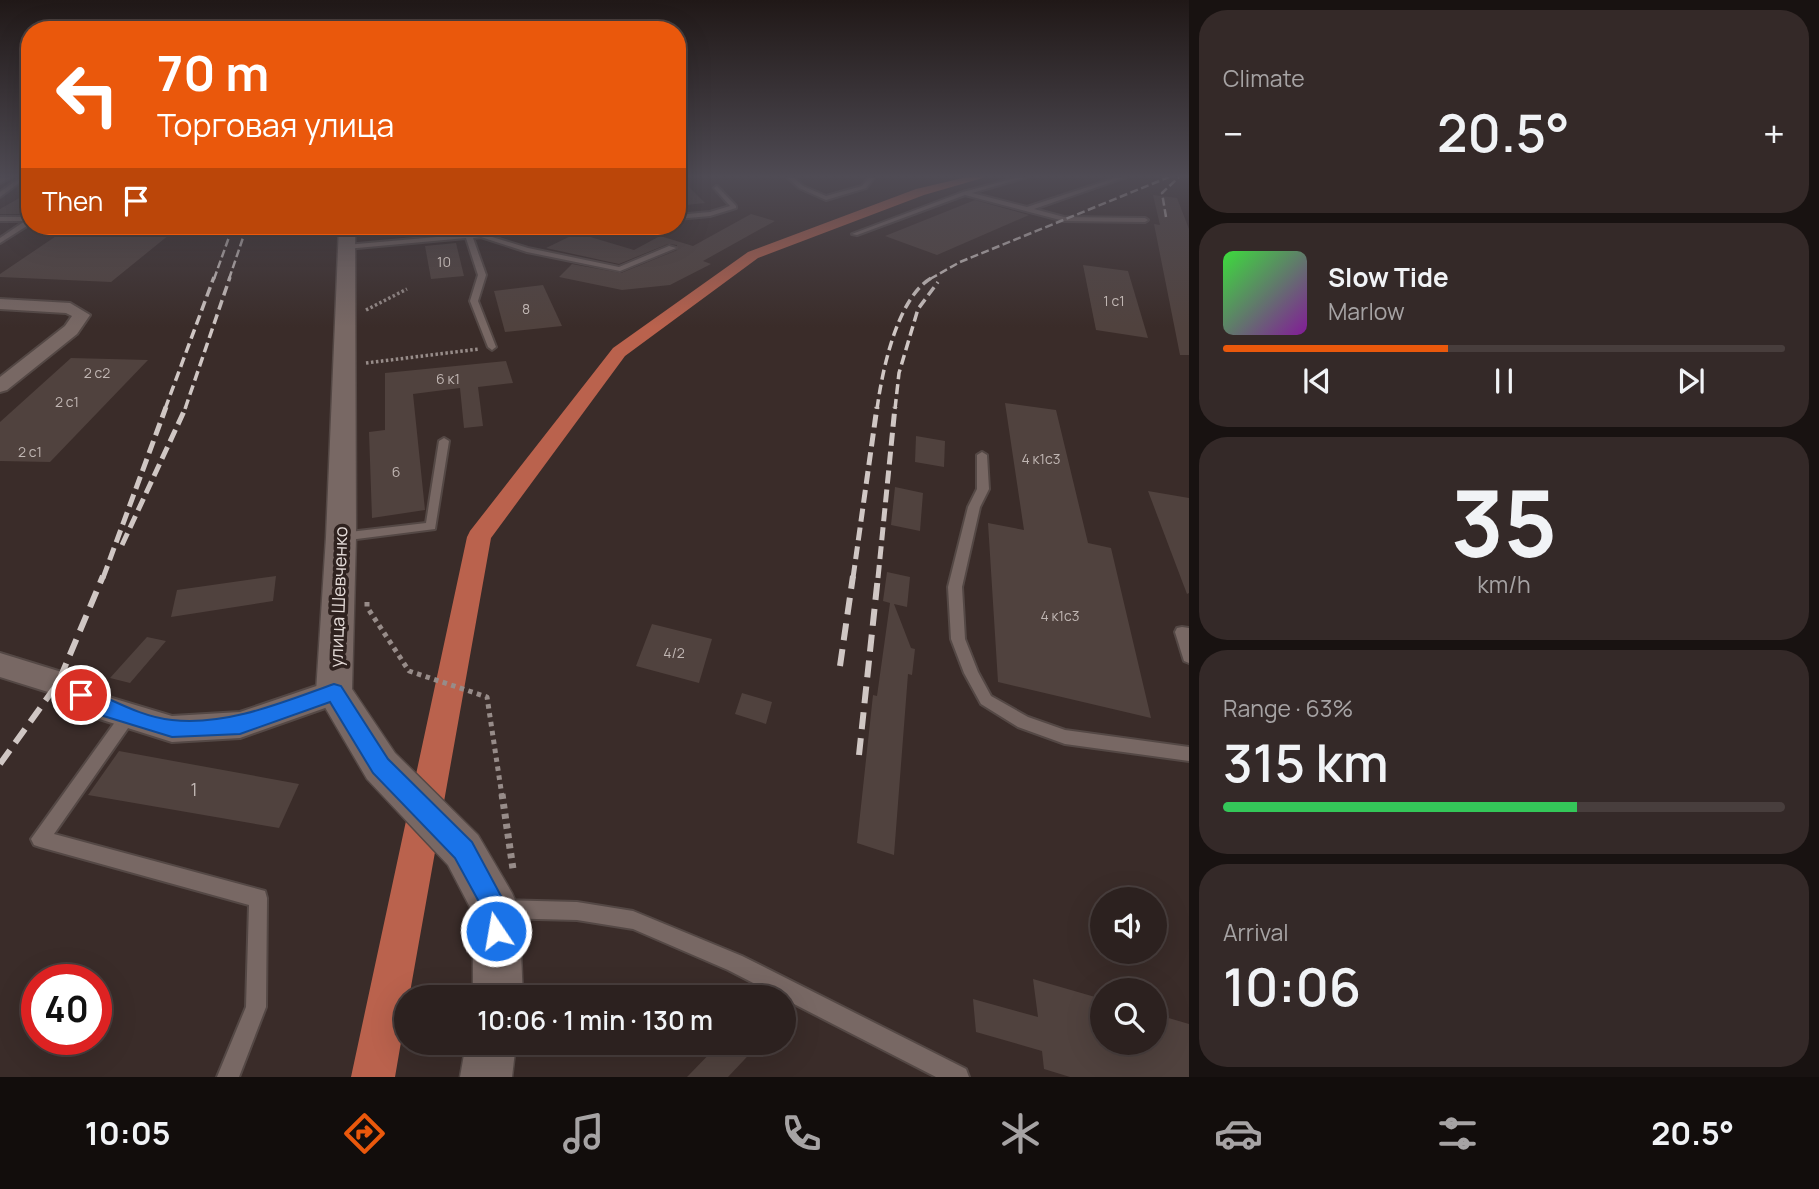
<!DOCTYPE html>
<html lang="en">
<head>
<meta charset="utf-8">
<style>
  :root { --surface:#2c211f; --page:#342928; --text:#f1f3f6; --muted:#a6a3a4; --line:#483e3d; --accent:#ea580c }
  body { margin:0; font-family:Manrope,sans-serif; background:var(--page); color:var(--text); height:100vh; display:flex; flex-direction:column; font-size:26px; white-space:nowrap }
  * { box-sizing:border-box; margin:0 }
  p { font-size:23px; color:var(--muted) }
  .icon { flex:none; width:38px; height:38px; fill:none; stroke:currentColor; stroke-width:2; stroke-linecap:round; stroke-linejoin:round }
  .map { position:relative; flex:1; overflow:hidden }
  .side { display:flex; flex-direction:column; gap:10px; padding:10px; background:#181211; width:630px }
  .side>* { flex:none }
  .hud { position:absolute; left:21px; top:21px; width:665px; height:214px; border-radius:28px; box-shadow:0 7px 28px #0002,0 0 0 2px var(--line); background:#ea580c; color:#fff; overflow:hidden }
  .fabs { position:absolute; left:1090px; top:887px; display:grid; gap:14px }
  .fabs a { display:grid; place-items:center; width:77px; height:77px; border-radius:50%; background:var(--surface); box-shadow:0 7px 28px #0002,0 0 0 2px var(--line); font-size:35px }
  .speed { position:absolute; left:21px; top:964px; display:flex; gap:14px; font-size:35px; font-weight:700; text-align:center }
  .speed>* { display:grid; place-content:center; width:91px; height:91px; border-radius:50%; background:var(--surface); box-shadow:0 7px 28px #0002,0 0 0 2px var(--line); line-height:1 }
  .speed .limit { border:10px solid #d22; background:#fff; color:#111 }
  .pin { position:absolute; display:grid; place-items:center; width:60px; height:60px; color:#fff; margin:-30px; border:4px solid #fff; border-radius:50%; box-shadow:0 2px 7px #0007 }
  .me { position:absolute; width:77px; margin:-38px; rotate:348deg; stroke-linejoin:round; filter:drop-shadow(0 0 5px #0008) }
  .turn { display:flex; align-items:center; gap:24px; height:147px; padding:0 21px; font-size:32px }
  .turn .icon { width:91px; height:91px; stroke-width:2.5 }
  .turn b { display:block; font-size:49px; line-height:60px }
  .then { display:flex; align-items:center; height:66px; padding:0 21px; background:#0003; gap:14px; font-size:26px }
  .big { font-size:52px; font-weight:600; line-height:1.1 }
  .side .widget { flex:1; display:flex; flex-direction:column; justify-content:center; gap:10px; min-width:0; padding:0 24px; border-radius:28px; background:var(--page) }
  .side .dial { align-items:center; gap:0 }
  .dial b { font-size:91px; line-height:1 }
  .song { display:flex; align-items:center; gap:21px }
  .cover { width:84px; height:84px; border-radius:10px; background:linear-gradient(135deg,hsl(120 70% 55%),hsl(290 70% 35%)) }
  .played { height:7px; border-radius:4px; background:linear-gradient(90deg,var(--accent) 40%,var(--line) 40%) }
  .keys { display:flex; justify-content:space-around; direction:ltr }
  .heat { display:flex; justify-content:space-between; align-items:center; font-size:38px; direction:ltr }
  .charge { height:10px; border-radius:5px; background:linear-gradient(90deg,#34c759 63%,var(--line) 0) }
  .trip { position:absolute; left:394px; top:985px; width:402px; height:70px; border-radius:35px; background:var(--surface); box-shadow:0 7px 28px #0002,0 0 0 2px var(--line); font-weight:600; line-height:70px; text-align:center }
  .tabs { display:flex; height:112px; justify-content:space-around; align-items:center; background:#120d0c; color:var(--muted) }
  .tabs .icon { width:49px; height:49px }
  .tabs .selected { color:var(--accent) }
  .tabs b { font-size:32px; color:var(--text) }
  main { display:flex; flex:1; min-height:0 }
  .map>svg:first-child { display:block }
</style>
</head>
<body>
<main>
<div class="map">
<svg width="1189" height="1077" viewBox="0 0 1189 1077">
  <rect width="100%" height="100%" fill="#3a2c29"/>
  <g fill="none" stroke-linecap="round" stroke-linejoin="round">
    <path fill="#ba624d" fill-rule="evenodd" d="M967 177H986L924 195 758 258 625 356 491 538 409 998H406V1013L395 1077H351L467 537 470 531 613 348 748 252 916 189Z"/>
  </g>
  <g fill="#50423e">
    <path d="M677 177H679L705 203 677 206Z"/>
    <path d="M30 192V211L24 214H0V209Z"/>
    <path d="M1153 195 1177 198 1189 229V355H1180L1154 224 1160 225Z"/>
    <path d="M975 200 1029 215 937 255 885 236Z"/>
    <path d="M751 214 775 221 703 261 711 264 670 285 622 290 559 277 572 264 621 273 677 250V245L668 244 619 264 546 248 577 233 634 250 660 236 693 246Z"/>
    <path d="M71 226 107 227 180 226 111 282 0 277V274Z"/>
    <path d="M456 243 464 276 431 279 425 246Z"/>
    <path d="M1083 265 1128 271 1148 338 1096 330Z"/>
    <path d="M543 285 562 326 505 332 494 291Z"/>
    <path d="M71 358 148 360 50 462 0 461V422Z"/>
    <path d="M506 361 513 383 478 387 483 426 464 428 460 388 413 394 425 510 372 518 369 432 385 430V373Z"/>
    <path d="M1005 403 1056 410 1088 543 1111 548 1151 718 998 682 988 523 1024 530Z"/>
    <path d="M916 436 945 441 944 467 915 462Z"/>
    <path d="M895 487 923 493 920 531 891 525Z"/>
    <path d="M1148 491 1189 498V593L1187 594Z"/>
    <path d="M887 572 910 577 907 607 894 604 911 648 915 649 912 675 908 674 894 855 857 843 873 695 877 696 890 603 883 601Z"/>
    <path d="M276 576 273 601 171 617 177 590Z"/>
    <path d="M652 624 712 639 699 683 636 666Z"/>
    <path d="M147 637 166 641 130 683 110 678Z"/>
    <path d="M742 693 772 702 766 724 735 714Z"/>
    <path d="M119 751 299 784 279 828 88 795Z"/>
    <path d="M1033 979 1102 999V1043H1155V1014L1189 1024V1077H1070L1044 1069 1042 1051 976 1032 973 999 1038 1017Z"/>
    <path d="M720 1043H760L728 1077H687Z"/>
  </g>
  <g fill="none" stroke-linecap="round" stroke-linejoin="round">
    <defs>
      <g id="service">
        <path d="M5 177H12L0 183V179Z"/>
        <path d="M21 177H27L0 197V192Z"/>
        <path d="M787 177H793L803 186 826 196 862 186 869 177H875L866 188 826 200 799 188Z"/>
        <path d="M1019 177H1027L972 193 1027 207 1118 177H1126L1034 209 1064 217 1145 218 1148 220 1145 222 1064 221 965 195 857 235 852 234 963 192Z"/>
        <path d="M717 186 736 206V208L710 216 677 219V215L710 212 730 206 714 188Z"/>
        <path d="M0 217H30V224L0 243V238L25 221H0Z"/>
        <path d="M561 226H584L581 228 489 236 528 248 619 267 669 246 676 248 620 271 527 252 481 237 473 238 486 275 478 301 496 347 492 350 488 347 470 301 478 275 466 238 346 249 342 247 346 245Z"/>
        <path d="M444 438 449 441 435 529 341 541 337 540 335 537 337 534 341 533 426 523 439 441Z"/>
        <path d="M982 452 987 455 989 489 980 507 962 587 965 639 978 672 991 696 1028 717 1065 730 1189 747V761L1065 744 1018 727 981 704 964 673 951 639 948 587 968 507 977 489V455Z"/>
        <path d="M1182 627 1189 628V663L1184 661 1175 632 1177 628Z"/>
        <path d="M128 709 133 711 136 716 133 721 54 834 265 891 267 898 266 1007 239 1077H217L246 1007 249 905 40 847 34 845 31 839 123 711Z"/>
        <path d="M503 900 577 902 633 911 742 956 966 1069 969 1077H936L728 970 633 929 577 920 503 918 496 916 494 909 496 902Z"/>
      </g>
      <g id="minor">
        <path d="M0 299 70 303 90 315 77 334 7 390 0 392V377L65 326 72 316 66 313 0 309Z"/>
        <path d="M0 653 68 674 112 698 172 716 240 712 334 680 345 683 349 692 345 701 240 738 172 742 93 717 48 692 0 677Z"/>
      </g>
      <g id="tertiary">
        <path d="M339 226H355L356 537 352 689 395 753 478 835 512 893 519 909 523 998H473V913L448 865 367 779 316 692 326 537Z"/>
        <path d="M466 1043H516L512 1077H460Z"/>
      </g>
    </defs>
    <use href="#service" stroke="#544845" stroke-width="4"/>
    <use href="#minor" stroke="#544845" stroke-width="4"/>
    <use href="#tertiary" stroke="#544845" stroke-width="3"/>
    <g stroke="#978c89" stroke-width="3.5" stroke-dasharray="2.5 2.5" stroke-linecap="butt">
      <path d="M366 310 407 289"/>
      <path d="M366 363 479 349"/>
    </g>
    <path stroke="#978c89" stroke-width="5" stroke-dasharray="4.5 4.5" stroke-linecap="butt" d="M367 602V607L409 671 487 697 502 796"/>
    <path stroke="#978c89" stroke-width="7" stroke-dasharray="5 5" stroke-linecap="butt" d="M502 794 513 869"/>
    <use href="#service" fill="#786864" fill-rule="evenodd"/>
    <use href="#minor" fill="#786864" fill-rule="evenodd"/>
    <use href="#tertiary" fill="#786864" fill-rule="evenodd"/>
    <g stroke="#d0c7c4" stroke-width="2.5" stroke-dasharray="8 3.5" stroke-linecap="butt">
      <path d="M1166 217 1162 193 1179 177"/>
      <path d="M214 279 233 226"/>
      <path d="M229 279 247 226"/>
      <path d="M930 279 960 262 1169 177"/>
    </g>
    <g stroke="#d0c7c4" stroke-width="3.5" stroke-dasharray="10 5" stroke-linecap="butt">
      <path d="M165 409 214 277"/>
      <path d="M185 409 230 277"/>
      <path d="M877 409C882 372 897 296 933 277"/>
      <path d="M895 409 899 373 918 309 938 282"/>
    </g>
    <g stroke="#d0c7c4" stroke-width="5" stroke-dasharray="13 6" stroke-linecap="butt">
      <path d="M122 545 186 407"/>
      <path d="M103 578 166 407"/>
      <path d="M853 578 877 407"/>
      <path d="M878 578 895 407"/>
    </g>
    <g stroke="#d0c7c4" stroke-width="6" stroke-dasharray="17 9" stroke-linecap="butt">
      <path d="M840 666 853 576"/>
      <path d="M859 755 878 576"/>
      <path d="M0 764 58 683 103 576"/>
    </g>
  </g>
  <linearGradient id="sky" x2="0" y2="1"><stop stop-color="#201817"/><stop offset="0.54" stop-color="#4f4b54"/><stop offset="1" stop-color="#4f4b54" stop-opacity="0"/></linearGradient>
  <rect width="1189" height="327" fill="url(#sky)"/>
  <path fill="#1a73e8" stroke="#114b97" stroke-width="2" d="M334 684 341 686 388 759 472 842 508 909 509 931 505 940 496 944 488 940 484 931V911L455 858 373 773 330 702 240 734 172 737 97 714 74 701 71 695 74 690 81 687C110 698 140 717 172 720 228 726 283 702 334 684Z"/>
  <g text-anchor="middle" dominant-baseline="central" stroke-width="7" stroke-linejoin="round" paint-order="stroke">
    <g font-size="14" fill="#c0b6b3">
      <text x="444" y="261">10</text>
      <text x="1114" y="300">1 с1</text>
      <text x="526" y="308">8</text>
      <text x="97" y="372">2 с2</text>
      <text x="448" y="378">6 к1</text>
      <text x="67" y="401">2 с1</text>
      <text x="30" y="451">2 с1</text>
      <text x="1041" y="458">4 к1с3</text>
      <text x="396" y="471">6</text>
      <text x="1060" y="615">4 к1с3</text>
      <text x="674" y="652">4/2</text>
    </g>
    <g font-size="18" fill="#e6ddda" stroke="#2f221f">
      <text transform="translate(338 597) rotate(-88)">улица Шевченко</text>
    </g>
    <g font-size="18" fill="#c0b6b3">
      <text x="194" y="789">1</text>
    </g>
  </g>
</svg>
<div class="fabs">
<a><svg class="icon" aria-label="sound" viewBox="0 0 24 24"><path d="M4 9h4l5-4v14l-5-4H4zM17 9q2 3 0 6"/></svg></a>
<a><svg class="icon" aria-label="search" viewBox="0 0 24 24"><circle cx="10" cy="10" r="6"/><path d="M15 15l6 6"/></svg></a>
</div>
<div class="speed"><div class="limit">40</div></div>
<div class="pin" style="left:81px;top:695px;background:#d93025"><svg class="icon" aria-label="arrive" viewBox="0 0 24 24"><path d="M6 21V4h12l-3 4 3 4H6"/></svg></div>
<svg class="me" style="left:496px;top:931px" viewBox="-20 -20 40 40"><circle r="17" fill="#1a73e8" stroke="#fff" stroke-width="3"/><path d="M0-11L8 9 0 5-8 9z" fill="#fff"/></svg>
<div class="trip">10:06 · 1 min · 130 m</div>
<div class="hud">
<div class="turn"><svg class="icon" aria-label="left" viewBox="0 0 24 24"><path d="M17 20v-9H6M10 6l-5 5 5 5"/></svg><div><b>70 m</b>Торговая улица</div></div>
<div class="then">Then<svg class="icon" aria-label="arrive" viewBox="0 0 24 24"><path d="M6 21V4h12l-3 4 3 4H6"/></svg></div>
</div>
</div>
<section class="side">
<div class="widget"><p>Climate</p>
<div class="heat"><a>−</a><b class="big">20.5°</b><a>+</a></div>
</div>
<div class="widget">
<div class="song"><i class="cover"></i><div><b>Slow Tide</b><p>Marlow</p></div></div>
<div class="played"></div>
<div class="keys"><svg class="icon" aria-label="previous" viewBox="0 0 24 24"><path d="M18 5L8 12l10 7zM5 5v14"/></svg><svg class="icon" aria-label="pause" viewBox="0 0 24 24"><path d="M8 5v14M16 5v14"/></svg><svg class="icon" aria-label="next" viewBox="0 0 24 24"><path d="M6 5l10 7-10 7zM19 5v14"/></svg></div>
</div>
<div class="widget dial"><b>35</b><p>km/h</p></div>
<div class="widget"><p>Range · 63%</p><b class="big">315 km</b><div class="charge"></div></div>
<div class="widget"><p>Arrival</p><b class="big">10:06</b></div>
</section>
</main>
<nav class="tabs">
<b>10:05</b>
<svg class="icon selected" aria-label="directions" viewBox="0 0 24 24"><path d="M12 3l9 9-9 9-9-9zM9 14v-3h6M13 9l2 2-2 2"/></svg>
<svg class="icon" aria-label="music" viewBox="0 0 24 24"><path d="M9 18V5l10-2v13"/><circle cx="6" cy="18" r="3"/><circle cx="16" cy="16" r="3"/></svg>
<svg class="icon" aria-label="phone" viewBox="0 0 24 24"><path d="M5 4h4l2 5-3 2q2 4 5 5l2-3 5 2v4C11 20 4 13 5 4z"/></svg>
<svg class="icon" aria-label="climate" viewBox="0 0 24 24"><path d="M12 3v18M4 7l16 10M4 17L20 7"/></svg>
<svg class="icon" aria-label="car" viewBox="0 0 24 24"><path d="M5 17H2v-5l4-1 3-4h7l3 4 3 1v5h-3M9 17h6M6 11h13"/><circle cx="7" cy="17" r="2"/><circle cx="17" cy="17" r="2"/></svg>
<svg class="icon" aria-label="filters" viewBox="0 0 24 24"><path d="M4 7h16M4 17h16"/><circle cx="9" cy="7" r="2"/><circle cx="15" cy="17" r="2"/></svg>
<b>20.5°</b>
</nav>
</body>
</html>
